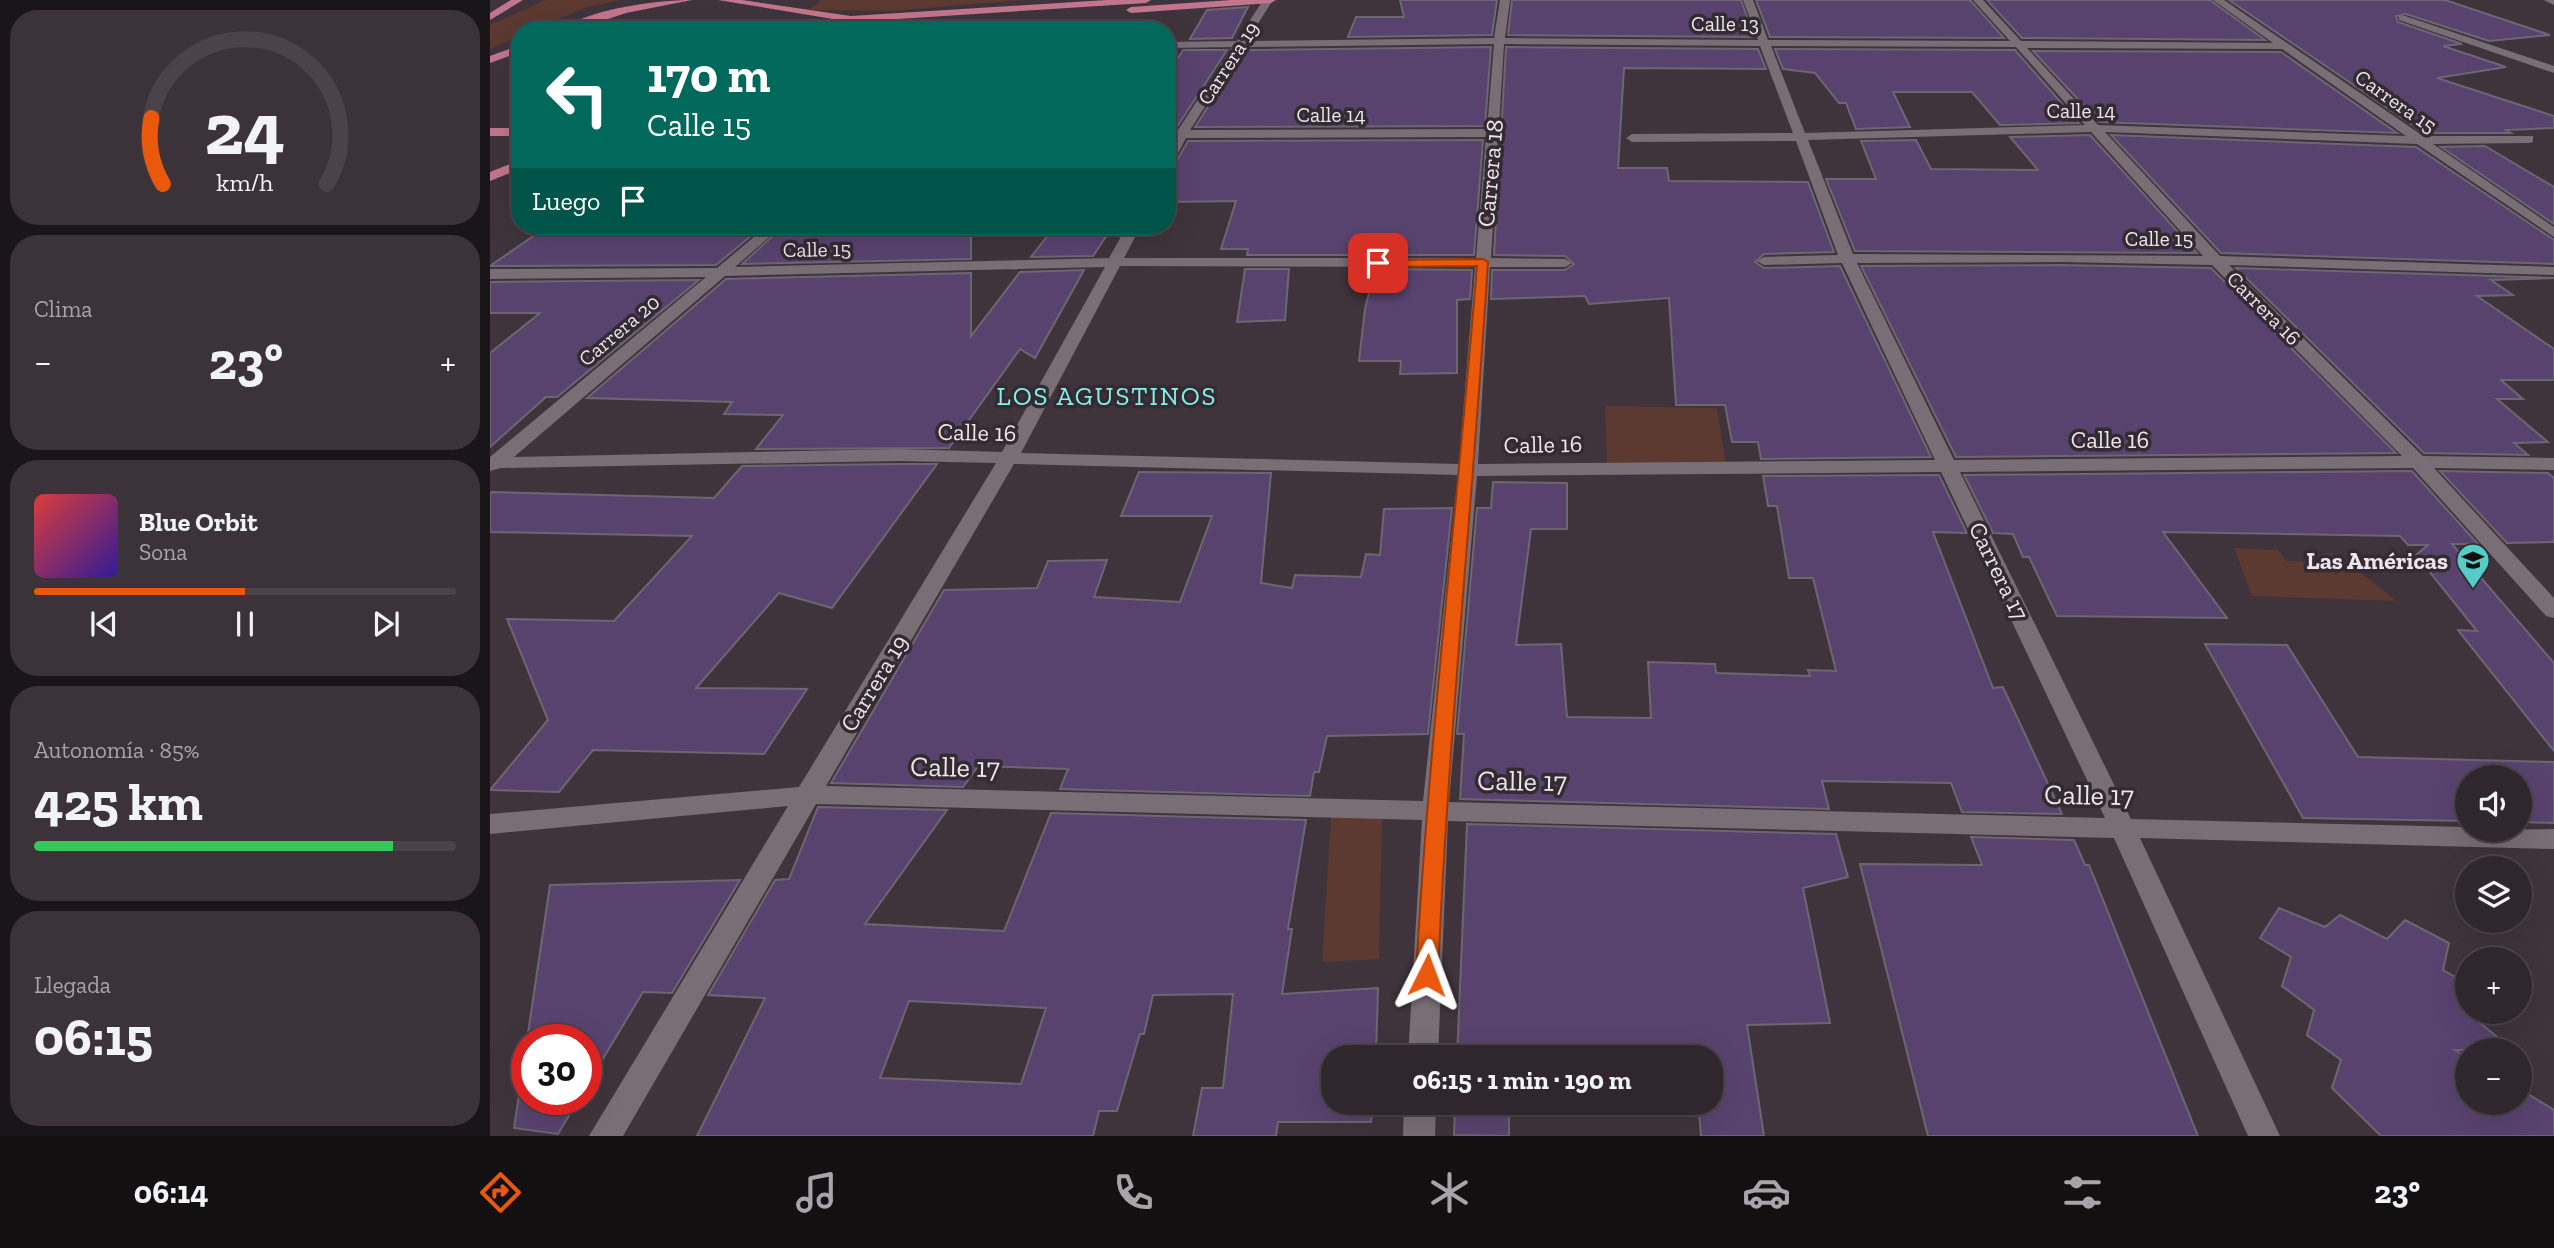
<!DOCTYPE html>
<html lang="es">
<head>
<meta charset="utf-8">
<style>
  :root { --surface:#2f272d; --page:#3b3339; --text:#f1f3f6; --muted:#a7a5aa; --line:#4a4449; --accent:#ea580c }
  body { margin:0; font-family:"Zilla Slab",serif; background:var(--page); color:var(--text); height:100vh; display:flex; flex-direction:column; font-size:26px; white-space:nowrap }
  * { box-sizing:border-box; margin:0 }
  p { font-size:23px; color:var(--muted) }
  .icon { flex:none; width:38px; height:38px; fill:none; stroke:currentColor; stroke-width:2; stroke-linecap:round; stroke-linejoin:round }
  .map { position:relative; flex:1; overflow:hidden }
  .panel { display:flex; flex-direction:column; gap:10px; padding:10px; background:#1a1519; width:490px }
  .panel>* { flex:none }
  .banner { position:absolute; left:21px; top:21px; width:665px; height:214px; border-radius:28px; box-shadow:0 7px 28px #0002,0 0 0 2px var(--line); background:#00695c; color:#fff; overflow:hidden }
  .buttons { position:absolute; left:1965px; top:765px; display:grid; gap:14px }
  .buttons a { display:grid; place-items:center; width:77px; height:77px; border-radius:50%; background:var(--surface); box-shadow:0 7px 28px #0002,0 0 0 2px var(--line); font-size:35px }
  .speed { position:absolute; left:21px; top:1024px; display:flex; gap:14px; font-size:35px; font-weight:700; text-align:center }
  .speed>* { display:grid; place-content:center; width:91px; height:91px; border-radius:50%; background:var(--surface); box-shadow:0 7px 28px #0002,0 0 0 2px var(--line); line-height:1 }
  .speed .limit { border:10px solid #d22; background:#fff; color:#111 }
  .pin { position:absolute; display:grid; place-items:center; width:60px; height:60px; color:#fff; margin:-30px; border-radius:14px; box-shadow:0 4px 10px #0006 }
  .me { position:absolute; width:77px; margin:-38px; rotate:3deg; stroke-linejoin:round; filter:drop-shadow(0 0 5px #0008) }
  .turn { display:flex; align-items:center; gap:24px; height:147px; padding:0 21px; font-size:32px }
  .turn .icon { width:91px; height:91px; stroke-width:2.5 }
  .turn b { display:block; font-size:49px; line-height:60px }
  .then { display:flex; align-items:center; height:66px; padding:0 21px; background:#0003; gap:14px; font-size:26px }
  .big { font-size:52px; font-weight:700; line-height:1.1 }
  .panel .card { flex:1; display:flex; flex-direction:column; justify-content:center; gap:10px; min-width:0; padding:0 24px; border-radius:28px; background:var(--page) }
  .panel .dial { align-items:center; gap:0 }
  .dial svg { height:182px; overflow:visible; fill:none; stroke:var(--line); stroke-width:7; stroke-linecap:round; text-anchor:middle }
  .dial text { fill:var(--text); stroke:none }
  .song { display:flex; align-items:center; gap:21px }
  .cover { width:84px; height:84px; border-radius:10px; background:linear-gradient(135deg,hsl(0 70% 55%),hsl(250 70% 35%)) }
  .played { height:7px; border-radius:4px; background:linear-gradient(90deg,var(--accent) 50%,var(--line) 50%) }
  .keys { display:flex; justify-content:space-around; direction:ltr }
  .heat { display:flex; justify-content:space-between; align-items:center; font-size:38px; direction:ltr }
  .charge { height:10px; border-radius:5px; background:linear-gradient(90deg,#34c759 85%,var(--line) 0) }
  .trip { position:absolute; left:831px; top:1045px; width:402px; height:70px; border-radius:28px; background:var(--surface); box-shadow:0 7px 28px #0002,0 0 0 2px var(--line); font-weight:700; line-height:70px; text-align:center }
  .dock { display:flex; height:112px; justify-content:space-around; align-items:center; background:#131012; color:var(--muted) }
  .dock .icon { width:49px; height:49px }
  .dock .active { color:var(--accent) }
  .dock b { font-size:32px; color:var(--text) }
  main { display:flex; flex:1; min-height:0 }
  .map>svg:first-child { display:block }
</style>
</head>
<body>
<main>
<section class="panel">
<div class="card dial"><svg viewBox="0 0 100 80">
<path d="M14 69A42 42 0 1 1 86 69"/>
<path d="M14 69A42 42 0 0 1 9 40" stroke="#ea580c"/>
<text x="50" y="56" font-size="32" font-weight="700">24</text>
<text x="50" y="72" font-size="11">km/h</text>
</svg></div>
<div class="card"><p>Clima</p>
<div class="heat"><a>−</a><b class="big">23°</b><a>+</a></div>
</div>
<div class="card">
<div class="song"><i class="cover"></i><div><b>Blue Orbit</b><p>Sona</p></div></div>
<div class="played"></div>
<div class="keys"><svg class="icon" aria-label="previous" viewBox="0 0 24 24"><path d="M18 5L8 12l10 7zM5 5v14"/></svg><svg class="icon" aria-label="pause" viewBox="0 0 24 24"><path d="M8 5v14M16 5v14"/></svg><svg class="icon" aria-label="next" viewBox="0 0 24 24"><path d="M6 5l10 7-10 7zM19 5v14"/></svg></div>
</div>
<div class="card"><p>Autonomía · 85%</p><b class="big">425 km</b><div class="charge"></div></div>
<div class="card"><p>Llegada</p><b class="big">06:15</b></div>
</section>
<div class="map">
<svg width="2064" height="1136" viewBox="0 0 2064 1136">
  <rect width="100%" height="100%" fill="#3f343c"/>
  <g fill="#5c3931">
    <path d="M56 0H130L95 8 43 30H30V36L0 49V25Z"/>
    <path d="M332 0H535L401 11 318 10Z"/>
    <path d="M1115 406 1227 408 1236 467 1117 465Z"/>
    <path d="M1744 548 1788 550 1796 561 1838 562 1833 553 1846 554 1907 601 1762 596Z"/>
    <path d="M892 815 889 959 832 962 841 817Z"/>
  </g>
  <g fill="#58436f" stroke="#6c6673" stroke-width="2" fill-rule="evenodd">
    <path d="M910 0H1007L1002 35 858 37 866 17H914Z"/>
    <path d="M1022 0H1251L1264 37 1018 35Z"/>
    <path d="M1266 0H1480L1514 38 1280 37Z"/>
    <path d="M1497 0H1720L1775 40 1532 38Z"/>
    <path d="M1739 0H1955L2060 35 1999 41 1916 14 1906 16 1908 22 1972 44 1953 46 2016 67 1947 78 2064 116V128L2016 130 2021 133H1934Z"/>
    <path d="M758 7 742 38 700 39 717 10Z"/>
    <path d="M1001 47 995 126 705 127 754 50Z"/>
    <path d="M1016 47 1268 49 1276 69 1134 68 1128 168H1177L1179 181 1318 182 1344 252 1274 254 1265 262 1274 268 1350 266 1441 457 1271 459 1268 442H1242L1235 405H1186L1179 298 1099 304 1095 296 1001 299 1002 270H1075L1084 264 1075 256 1004 255Z"/>
    <path d="M1285 49 1525 50 1589 123 1510 125 1482 92H1403L1420 127 1366 129 1356 103H1349L1325 73 1293 69Z"/>
    <path d="M693 50H737L687 127H677V76Z"/>
    <path d="M1543 51 1791 52 1907 133 1609 122Z"/>
    <path d="M1600 135 1707 253 1365 251 1336 179H1386L1371 141 1426 140 1441 169 1548 170 1520 137Z"/>
    <path d="M1621 135 1926 147 2064 240V264L1731 253Z"/>
    <path d="M993 140 984 255H757L758 249H731L746 201 677 202V169L685 164 698 141Z"/>
    <path d="M1995 146 2064 187V224L1951 147Z"/>
    <path d="M58 226H273L226 265 0 266Z"/>
    <path d="M294 226H481V259L252 264Z"/>
    <path d="M565 226H623L603 256 541 257Z"/>
    <path d="M1570 265 1721 268 1906 453 1466 457 1371 266Z"/>
    <path d="M1746 268 2064 278 2001 280 2023 295 1987 296 2064 349V380H2011L2033 399H2007L2058 442 2024 443 2038 455 1934 453Z"/>
    <path d="M755 269H799L795 320 747 322Z"/>
    <path d="M885 269 982 270 980 299 967 300V373L910 374 911 361H869L875 309Z"/>
    <path d="M594 270 545 358 530 349 459 448 266 449 293 415 234 414 242 402 97 398 236 279 481 273V336L530 272Z"/>
    <path d="M209 280 67 397H56L0 447V353L50 313H0V282Z"/>
    <path d="M409 464H447L342 608 289 593 206 688 317 689 274 754 103 750 69 792 0 790 58 720 17 619 124 621 202 536 0 532V492L224 498 252 466Z"/>
    <path d="M1922 471 1988 544H1962L2064 663V751L1968 630 1987 631 1926 555 1938 545H1918L1910 536 1673 532 1737 618 1567 616 1539 557H1533L1523 534 1503 533 1474 475Z"/>
    <path d="M1950 471 2058 473 2064 478V542L2017 543Z"/>
    <path d="M649 472 781 473 771 583 802 588 805 575 871 577 876 554 890 555 894 509 962 508 938 734 837 736 829 772H824L820 796 570 789 578 769 488 766 473 787 341 783 454 590 547 588 558 561 617 560 604 597 690 602 722 516H631Z"/>
    <path d="M1449 475 1477 533 1443 532 1503 688 1513 687 1572 814 1472 812 1461 783 1332 781 1339 809 970 799 974 734H967L987 508H1001L1003 482 1077 483V529H1041L1026 645 1071 644 1077 717 1161 718 1158 662 1225 664 1226 673 1320 676 1318 670 1346 671 1323 578H1299L1287 506H1278L1273 476Z"/>
    <path d="M1715 644 1797 645 1868 757 2064 762V823L2030 822V777H1978V821L1813 818Z"/>
    <path d="M328 807 457 810 375 924 514 931 561 813 816 820 798 929H802L792 994 888 988 886 1057H844V1102H883L881 1122H788L786 1136H703L712 1088H733L743 994 663 995 654 1034H650L627 1111H609L603 1136H207L275 998 218 995 285 880 299 879ZM419 1001 556 1008 531 1084 390 1078Z"/>
    <path d="M977 824 1346 834 1358 877 1313 888 1340 1023 1257 1025 1274 1136H1211L1208 1102H1222V1057H967Z"/>
    <path d="M1481 837 1584 840 1595 865H1599L1708 1136H1438L1370 864 1492 865Z"/>
    <path d="M250 880 182 993 153 992 96 1087V1040H37L60 885Z"/>
    <path d="M1789 908 1835 927 1850 915 1897 939 1915 920 1959 943 1953 970 1978 984V1013L2023 1050H1965L1978 1058V1102H2030V1089L2064 1110V1136H1891L1842 1088 1851 1060 1817 1035 1824 1010 1792 986 1801 957 1770 938Z"/>
    <path d="M37 1041V1099H89L68 1134 24 1128Z"/>
    <path d="M965 1102H1019V1136L964 1135Z"/>
  </g>
  <g fill="none" stroke-linecap="round" stroke-linejoin="round">
    <g fill="#796d76" fill-rule="evenodd">
      <path d="M773 0H783L757 41 1004 38 1010 0H1020L1015 38 1268 40 1253 0H1263L1278 40 1520 41 1483 0H1493L1531 41 1783 43 1723 0H1734L1933 136H2043V142L2039 143 1943 144 2064 227V237L1927 144 1615 132 1730 256 2064 267V275L1739 265 1933 456 2064 458V470L1944 468 2064 598V618L2056 616 1923 468 1470 472 1641 819 1978 827V830L2064 829V849L1650 838 1790 1136H1758L1624 838 958 821 948 1057H918L932 820 326 804 133 1136H99L298 806 0 834V814L309 787 506 463 409 461 11 468 0 471V457L216 277 0 279V269L227 268 277 226H292L245 267 619 258 637 226H651L634 258H986L996 137 696 138 683 163 677 167V150L684 138H677V130H688L742 47 677 48V42L747 41ZM1004 44 997 129 700 130 753 47ZM1014 44 1270 46 1303 133 1142 134 1136 138 1142 142 1306 141 1348 255 1274 257 1267 261 1274 265 1352 263 1445 460 988 464 1000 267H1075L1082 263 1075 259 1001 258ZM1281 46 1526 47 1595 125 1315 133ZM1537 48 1792 49 1916 136 1608 125ZM1601 132 1713 256 1363 254 1318 140ZM1570 262 1722 265 1912 456 1464 460 1367 263ZM630 266 985 267 969 464 531 453ZM615 267 512 452 409 449 24 457 235 276ZM524 464 968 475 933 801 336 786ZM1451 472 1615 818 959 802 987 476Z"/>
      <path d="M2054 0H2064V5Z"/>
      <path d="M1909 16H1915L2064 66V73L1909 20Z"/>
      <path d="M914 1102H946L945 1136H913Z"/>
    </g>
    <g fill="#c2768d" fill-rule="evenodd">
      <path d="M21 0H33L0 20V13Z"/>
      <path d="M202 0 136 13 85 30H70C99 9 166 0 202 0Z"/>
      <path d="M228 0H252L361 16 617 0H661L656 3 361 22Z"/>
      <path d="M741 0H786L781 3 641 13 636 10 641 7Z"/>
      <path d="M30 45V52L0 63V56Z"/>
      <rect x="0" y="128" width="30" height="8"/>
      <path d="M30 160V169L0 181V172Z"/>
    </g>
  </g>
  <path fill="#ea580c" stroke="#983908" stroke-width="2" d="M993 259 998 262C983 500 958 737 948 975L944 981 937 984 929 981 926 975C939 738 968 502 987 266L888 267 882 263 888 260Z"/>
  <defs>
    <symbol id="school-pin" viewBox="-11 -11 22 30"><path d="M0 17L-7.5 6A9.5 9.5 0 1 1 7.5 6Z" fill="#54cdc6" stroke="#342a32"/><path d="M0-5L7-2L0 1L-7-2ZM-4 1L0 2.5L4 1V4Q0 6-4 4Z" fill="#111"/></symbol>
  </defs>
  <g fill-rule="evenodd">
    <use href="#school-pin" x="1964" y="541" width="38" height="52"/>
  </g>
  <g text-anchor="middle" dominant-baseline="central" stroke-width="7" stroke-linejoin="round" paint-order="stroke">
    <g font-size="21" fill="#ece5ea" stroke="#342a32">
      <text x="1235" y="23">Calle 13</text>
      <text transform="translate(738 63) rotate(-57)">Carrera 19</text>
      <text transform="translate(1906 101) rotate(35)">Carrera 15</text>
      <text x="1591" y="110">Calle 14</text>
      <text x="841" y="114">Calle 14</text>
      <text x="1669" y="238">Calle 15</text>
      <text transform="translate(327 249) rotate(-1)">Calle 15</text>
      <text transform="translate(1774 308) rotate(45)">Carrera 16</text>
      <text transform="translate(129 330) rotate(-40)">Carrera 20</text>
    </g>
    <g font-size="24" fill="#ece5ea" stroke="#342a32">
      <text transform="translate(1000 173) rotate(-85)">Carrera 18</text>
      <text transform="translate(487 432) rotate(1)">Calle 16</text>
      <text x="1620" y="439">Calle 16</text>
      <text transform="translate(1053 444) rotate(-1)">Calle 16</text>
      <text transform="translate(1509 571) rotate(64)">Carrera 17</text>
      <text transform="translate(384 683) rotate(-59)">Carrera 19</text>
    </g>
    <g font-size="24" font-weight="bold" fill="#ece5ea" stroke="#342a32" text-anchor="end">
      <text x="1958" y="560">Las Américas</text>
    </g>
    <g font-size="26" letter-spacing="2" fill="#85f0e9" stroke="#342a32">
      <text x="617" y="396">LOS AGUSTINOS</text>
    </g>
    <g font-size="28" fill="#ece5ea" stroke="#342a32">
      <text transform="translate(465 767) rotate(1)">Calle 17</text>
      <text transform="translate(1032 781) rotate(1)">Calle 17</text>
      <text transform="translate(1599 795) rotate(1)">Calle 17</text>
    </g>
  </g>
</svg>
<div class="buttons">
<a><svg class="icon" aria-label="sound" viewBox="0 0 24 24"><path d="M4 9h4l5-4v14l-5-4H4zM17 9q2 3 0 6"/></svg></a>
<a><svg class="icon" aria-label="layers" viewBox="0 0 24 24"><path d="M12 4l9 5-9 5-9-5zM3 14l9 5 9-5"/></svg></a>
<a>+</a>
<a>−</a>
</div>
<div class="speed"><div class="limit">30</div></div>
<div class="pin" style="left:888px;top:263px;background:#d93025"><svg class="icon" aria-label="arrive" viewBox="0 0 24 24"><path d="M6 21V4h12l-3 4 3 4H6"/></svg></div>
<svg class="me" style="left:937px;top:975px" viewBox="-20 -20 40 40"><path d="M0-17L14 15 0 8-14 15z" fill="#ea580c" stroke="#fff" stroke-width="4"/></svg>
<div class="trip">06:15 · 1 min · 190 m</div>
<div class="banner">
<div class="turn"><svg class="icon" aria-label="left" viewBox="0 0 24 24"><path d="M17 20v-9H6M10 6l-5 5 5 5"/></svg><div><b>170 m</b>Calle 15</div></div>
<div class="then">Luego<svg class="icon" aria-label="arrive" viewBox="0 0 24 24"><path d="M6 21V4h12l-3 4 3 4H6"/></svg></div>
</div>
</div>
</main>
<nav class="dock">
<b>06:14</b>
<svg class="icon active" aria-label="directions" viewBox="0 0 24 24"><path d="M12 3l9 9-9 9-9-9zM9 14v-3h6M13 9l2 2-2 2"/></svg>
<svg class="icon" aria-label="music" viewBox="0 0 24 24"><path d="M9 18V5l10-2v13"/><circle cx="6" cy="18" r="3"/><circle cx="16" cy="16" r="3"/></svg>
<svg class="icon" aria-label="phone" viewBox="0 0 24 24"><path d="M5 4h4l2 5-3 2q2 4 5 5l2-3 5 2v4C11 20 4 13 5 4z"/></svg>
<svg class="icon" aria-label="climate" viewBox="0 0 24 24"><path d="M12 3v18M4 7l16 10M4 17L20 7"/></svg>
<svg class="icon" aria-label="car" viewBox="0 0 24 24"><path d="M5 17H2v-5l4-1 3-4h7l3 4 3 1v5h-3M9 17h6M6 11h13"/><circle cx="7" cy="17" r="2"/><circle cx="17" cy="17" r="2"/></svg>
<svg class="icon" aria-label="filters" viewBox="0 0 24 24"><path d="M4 7h16M4 17h16"/><circle cx="9" cy="7" r="2"/><circle cx="15" cy="17" r="2"/></svg>
<b>23°</b>
</nav>
</body>
</html>
